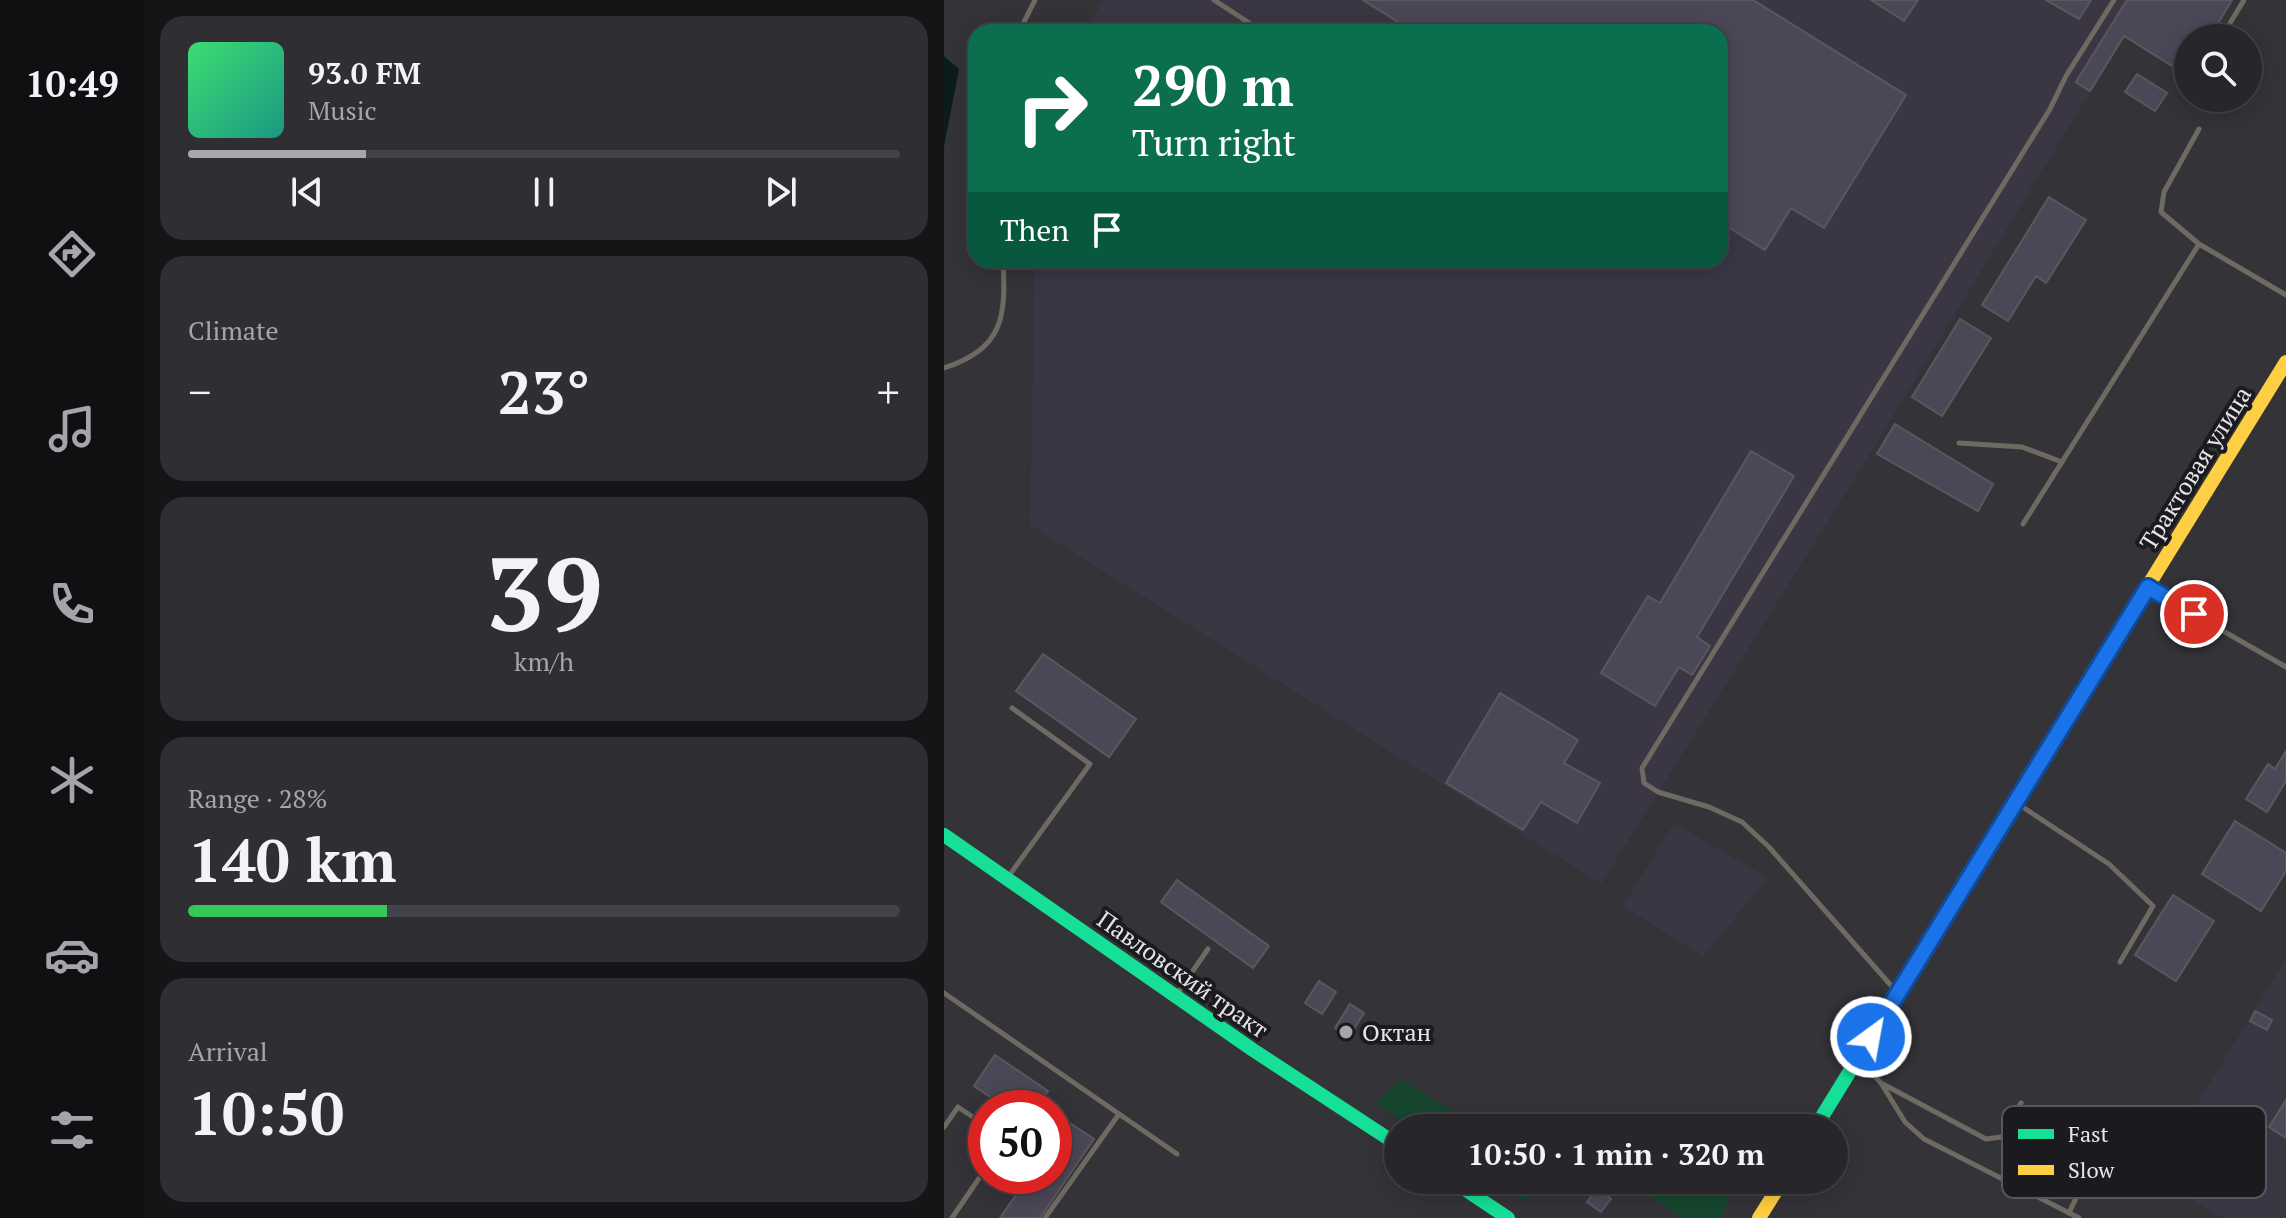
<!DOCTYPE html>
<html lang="en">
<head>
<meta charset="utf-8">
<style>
  :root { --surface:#27262a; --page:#2f2e32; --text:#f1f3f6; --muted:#a4a5a8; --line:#434347; --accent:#a7a6ac }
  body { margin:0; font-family:"PT Serif",serif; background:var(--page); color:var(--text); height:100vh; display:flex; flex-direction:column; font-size:30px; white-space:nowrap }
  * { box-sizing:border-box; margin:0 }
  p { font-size:26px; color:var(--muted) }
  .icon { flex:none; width:44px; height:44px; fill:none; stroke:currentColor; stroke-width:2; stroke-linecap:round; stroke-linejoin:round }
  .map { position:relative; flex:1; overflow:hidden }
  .drawer { display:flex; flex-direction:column; gap:16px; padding:16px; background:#151517; width:800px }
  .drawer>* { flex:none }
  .top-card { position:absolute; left:24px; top:24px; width:760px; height:244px; border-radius:24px; box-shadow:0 4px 20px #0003,0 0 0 2px var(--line); background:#0b6e4f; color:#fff; overflow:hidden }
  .buttons { position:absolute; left:1230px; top:24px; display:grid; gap:16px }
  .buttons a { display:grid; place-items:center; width:88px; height:88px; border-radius:50%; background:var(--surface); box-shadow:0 4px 20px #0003,0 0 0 2px var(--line); font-size:40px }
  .speed { position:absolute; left:24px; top:1090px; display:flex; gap:16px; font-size:40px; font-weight:700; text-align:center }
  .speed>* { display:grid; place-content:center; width:104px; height:104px; border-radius:50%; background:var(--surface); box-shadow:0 4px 20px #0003,0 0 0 2px var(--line); line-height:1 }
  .speed .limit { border:12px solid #d22; background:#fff; color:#111 }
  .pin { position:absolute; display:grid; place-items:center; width:68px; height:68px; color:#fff; margin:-34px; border:4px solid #fff; border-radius:50%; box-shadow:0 2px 8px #0007 }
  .me { position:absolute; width:88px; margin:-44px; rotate:32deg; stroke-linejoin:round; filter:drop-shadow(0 0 6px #0008) }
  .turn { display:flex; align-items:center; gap:28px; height:168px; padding:0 32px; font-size:36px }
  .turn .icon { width:104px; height:104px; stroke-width:2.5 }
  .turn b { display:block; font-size:56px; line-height:68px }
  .then { display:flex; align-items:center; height:76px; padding:0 32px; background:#0003; gap:16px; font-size:30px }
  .big { font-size:60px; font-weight:600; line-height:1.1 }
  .drawer .tile { flex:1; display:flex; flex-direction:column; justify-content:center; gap:12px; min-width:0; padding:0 28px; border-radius:24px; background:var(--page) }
  .drawer .dial { align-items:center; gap:0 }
  .dial b { font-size:104px; line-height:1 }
  .song { display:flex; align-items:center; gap:24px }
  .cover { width:96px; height:96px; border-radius:12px; background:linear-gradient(135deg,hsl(140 70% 55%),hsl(170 70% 35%)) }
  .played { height:8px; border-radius:4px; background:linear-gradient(90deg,var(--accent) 25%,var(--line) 25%) }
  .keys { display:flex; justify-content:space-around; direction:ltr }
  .heat { display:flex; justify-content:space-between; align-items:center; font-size:44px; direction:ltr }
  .charge { height:12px; border-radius:6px; background:linear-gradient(90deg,#34c759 28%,var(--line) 0) }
  .trip { position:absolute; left:440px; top:1114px; width:464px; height:80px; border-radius:40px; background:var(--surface); box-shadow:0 4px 20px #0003,0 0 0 2px var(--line); font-weight:600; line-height:80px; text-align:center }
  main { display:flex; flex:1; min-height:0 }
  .dock { display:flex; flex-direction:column; width:144px; justify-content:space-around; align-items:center; background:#100f11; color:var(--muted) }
  .dock .icon { width:56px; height:56px }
  .dock .active { color:var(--accent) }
  .dock b { font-size:36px; color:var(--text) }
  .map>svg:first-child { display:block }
</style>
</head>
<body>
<main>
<nav class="dock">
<b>10:49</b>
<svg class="icon active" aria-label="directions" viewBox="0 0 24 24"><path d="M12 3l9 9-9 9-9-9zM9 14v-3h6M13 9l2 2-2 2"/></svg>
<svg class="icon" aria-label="music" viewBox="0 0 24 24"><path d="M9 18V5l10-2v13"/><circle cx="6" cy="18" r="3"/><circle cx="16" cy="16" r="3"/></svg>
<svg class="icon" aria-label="phone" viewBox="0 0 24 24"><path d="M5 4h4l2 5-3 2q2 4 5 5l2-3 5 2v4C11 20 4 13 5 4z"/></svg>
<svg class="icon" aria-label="climate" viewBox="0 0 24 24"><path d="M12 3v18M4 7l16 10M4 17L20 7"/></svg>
<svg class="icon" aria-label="car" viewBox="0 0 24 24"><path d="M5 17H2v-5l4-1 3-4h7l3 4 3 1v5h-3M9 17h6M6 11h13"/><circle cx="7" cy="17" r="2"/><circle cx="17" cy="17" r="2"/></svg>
<svg class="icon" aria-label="filters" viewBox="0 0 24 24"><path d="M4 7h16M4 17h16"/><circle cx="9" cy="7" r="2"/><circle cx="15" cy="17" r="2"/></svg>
</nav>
<section class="drawer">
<div class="tile">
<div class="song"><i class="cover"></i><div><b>93.0 FM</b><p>Music</p></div></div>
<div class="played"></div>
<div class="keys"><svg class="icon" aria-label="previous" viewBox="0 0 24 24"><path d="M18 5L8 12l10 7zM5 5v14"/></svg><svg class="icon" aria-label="pause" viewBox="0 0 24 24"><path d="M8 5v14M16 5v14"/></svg><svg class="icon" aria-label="next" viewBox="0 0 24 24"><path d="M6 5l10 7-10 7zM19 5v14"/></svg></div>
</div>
<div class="tile"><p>Climate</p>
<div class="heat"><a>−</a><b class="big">23°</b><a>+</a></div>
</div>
<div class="tile dial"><b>39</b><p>km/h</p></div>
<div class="tile"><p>Range · 28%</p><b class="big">140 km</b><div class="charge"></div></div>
<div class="tile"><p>Arrival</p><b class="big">10:50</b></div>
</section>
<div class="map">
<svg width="1342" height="1218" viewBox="0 0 1342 1218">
  <rect width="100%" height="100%" fill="#343338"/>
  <g fill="#3a3644">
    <path d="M160 0H1202L921 462 657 884 86 525 91 260H776V32H140Z"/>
    <path d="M730 823 824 878 759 956 679 906Z"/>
    <path d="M1342 959V1218H1279L1209 1176Z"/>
  </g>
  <g fill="#16472e">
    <path d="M458 1080 536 1128H470L432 1103Z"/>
    <path d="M549 1180H595L582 1202Z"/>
    <path d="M683 1180H759L786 1196 777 1218H737Z"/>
  </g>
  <path fill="#0c1c1d" d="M0 56 15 69 0 147Z"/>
  <g fill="#4c4757" stroke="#59585d" stroke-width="2">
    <path d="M419 0H809L962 95 880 228 847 208 821 250 776 222V32H470Z"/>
    <path d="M927 0H974L960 21Z"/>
    <path d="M1102 0H1147L1135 19Z"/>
    <path d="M1183 0H1288L1265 38H1244V76L1180 36 1146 91 1132 82Z"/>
    <path d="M1193 74 1223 93 1211 111 1181 92Z"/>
    <path d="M1105 197 1142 220 1102 283 1092 276 1064 321 1038 305Z"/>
    <path d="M1016 319 1047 338 998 416 968 397Z"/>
    <path d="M951 424 1049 484 1034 511 933 454Z"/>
    <path d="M807 451 850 476 753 637 766 646 748 675 735 667 711 706 657 673 704 596 716 603Z"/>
    <path d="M99 654 192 719 165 757 72 691Z"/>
    <path d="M556 693 634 740 620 763 656 783 633 823 597 802 579 830 502 783Z"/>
    <path d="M1342 751V781L1323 812 1302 799 1324 764 1331 769Z"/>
    <path d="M1291 821 1342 853V871L1317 911 1258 874Z"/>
    <path d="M233 880 325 946 309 968 217 902Z"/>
    <path d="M1229 895 1270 921 1232 981 1191 955Z"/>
    <path d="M375 981 392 992 378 1014 361 1003Z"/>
    <path d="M406 1004 420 1013 405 1037 391 1028Z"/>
    <path d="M1311 1011 1328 1020 1323 1030 1306 1021Z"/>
    <path d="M51 1055 104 1091 92 1108H62L30 1086Z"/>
    <path d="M1342 1100V1138L1325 1127Z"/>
    <path d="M123 1121 150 1139 96 1218H56L85 1176H110V1139Z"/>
    <path d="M644 1180H661L654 1189 667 1199 657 1212 643 1202 648 1195 638 1188Z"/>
  </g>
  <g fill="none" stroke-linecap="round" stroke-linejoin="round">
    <g stroke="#6f6a61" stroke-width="5">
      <path d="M270 0 319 32"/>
      <path d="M75 32 91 0"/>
      <path d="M1277 38 1300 0"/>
      <path d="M1255 129 1220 192 1217 212 1255 244 1342 295"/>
      <path d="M0 368C60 348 62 317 59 260"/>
      <path d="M1015 443 1078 447 1118 462"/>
      <path d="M1079 524 1255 244"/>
      <path d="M1204 588 1342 667"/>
      <path d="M1074 804 1165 864 1209 906 1176 962"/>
      <path d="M64 877 146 764 68 708"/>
      <path d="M951 990 825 847 798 822 765 807 714 792 700 783 698 768 1106 109 1122 76 1170 0"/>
      <path d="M235 991 264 949"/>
      <path d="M0 993 233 1154"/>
      <path d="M914 1059 937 1083 961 1122 980 1139 1135 1218"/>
      <path d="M937 1083 1042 1139 1058 1137 1077 1103"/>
      <path d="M0 1127 14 1107 42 1126"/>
      <path d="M1125 1213 1132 1198 1190 1119"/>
      <path d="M8 1218 42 1168"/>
      <path d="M101 1218 175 1114"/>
    </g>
    <g stroke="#16e098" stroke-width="14">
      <path d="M0 835 309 1050 454 1145"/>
      <path d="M871 1128 1194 602"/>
      <path d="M507 1180 564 1218"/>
    </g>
    <g stroke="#ffcf43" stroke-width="14">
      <path d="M1194 602 1342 362"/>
      <path d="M815 1218 839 1180"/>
    </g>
  </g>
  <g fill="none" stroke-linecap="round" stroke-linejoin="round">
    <defs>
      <path id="route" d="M927 1037 1204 587 1250 614"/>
    </defs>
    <use href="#route" stroke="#114b97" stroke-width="20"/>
    <use href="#route" stroke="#1a73e8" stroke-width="14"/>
  </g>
  <circle fill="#a7a6ac" stroke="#1b1a1e" stroke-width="3" cx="402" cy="1032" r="8"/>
  <g text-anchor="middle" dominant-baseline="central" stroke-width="8" stroke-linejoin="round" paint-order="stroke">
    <g font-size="24" fill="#e5e4ea" stroke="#1b1a1e">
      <text transform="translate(1251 468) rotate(-58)">Трактовая улица</text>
      <text transform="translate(239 974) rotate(35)">Павловский тракт</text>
    </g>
    <g font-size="24" fill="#e5e4ea" stroke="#1b1a1e" text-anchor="start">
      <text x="418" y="1032">Октан</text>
    </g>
  </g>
  <rect x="1058" y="1106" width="264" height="92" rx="12" fill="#1b1a1e" stroke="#58575b" stroke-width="2"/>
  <rect x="1074" y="1129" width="36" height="10" fill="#16e098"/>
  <rect x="1074" y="1165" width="36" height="10" fill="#ffcf43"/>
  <g font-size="22" fill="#e5e4ea">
    <text x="1124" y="1142">Fast</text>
    <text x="1124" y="1178">Slow</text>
  </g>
</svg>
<div class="buttons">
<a><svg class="icon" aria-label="search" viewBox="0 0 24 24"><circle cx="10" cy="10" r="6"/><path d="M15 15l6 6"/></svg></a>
</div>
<div class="speed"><div class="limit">50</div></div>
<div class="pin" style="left:1250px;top:614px;background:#d93025"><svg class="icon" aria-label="arrive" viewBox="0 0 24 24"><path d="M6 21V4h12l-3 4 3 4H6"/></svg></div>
<svg class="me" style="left:927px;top:1037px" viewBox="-20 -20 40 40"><circle r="17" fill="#1a73e8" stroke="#fff" stroke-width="3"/><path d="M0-11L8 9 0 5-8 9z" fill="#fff"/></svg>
<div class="trip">10:50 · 1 min · 320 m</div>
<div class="top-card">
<div class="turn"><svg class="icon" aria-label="right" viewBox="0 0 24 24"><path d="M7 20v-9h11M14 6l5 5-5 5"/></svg><div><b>290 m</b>Turn right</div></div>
<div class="then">Then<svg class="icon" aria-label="arrive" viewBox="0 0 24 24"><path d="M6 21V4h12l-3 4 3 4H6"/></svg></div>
</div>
</div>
</main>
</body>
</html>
